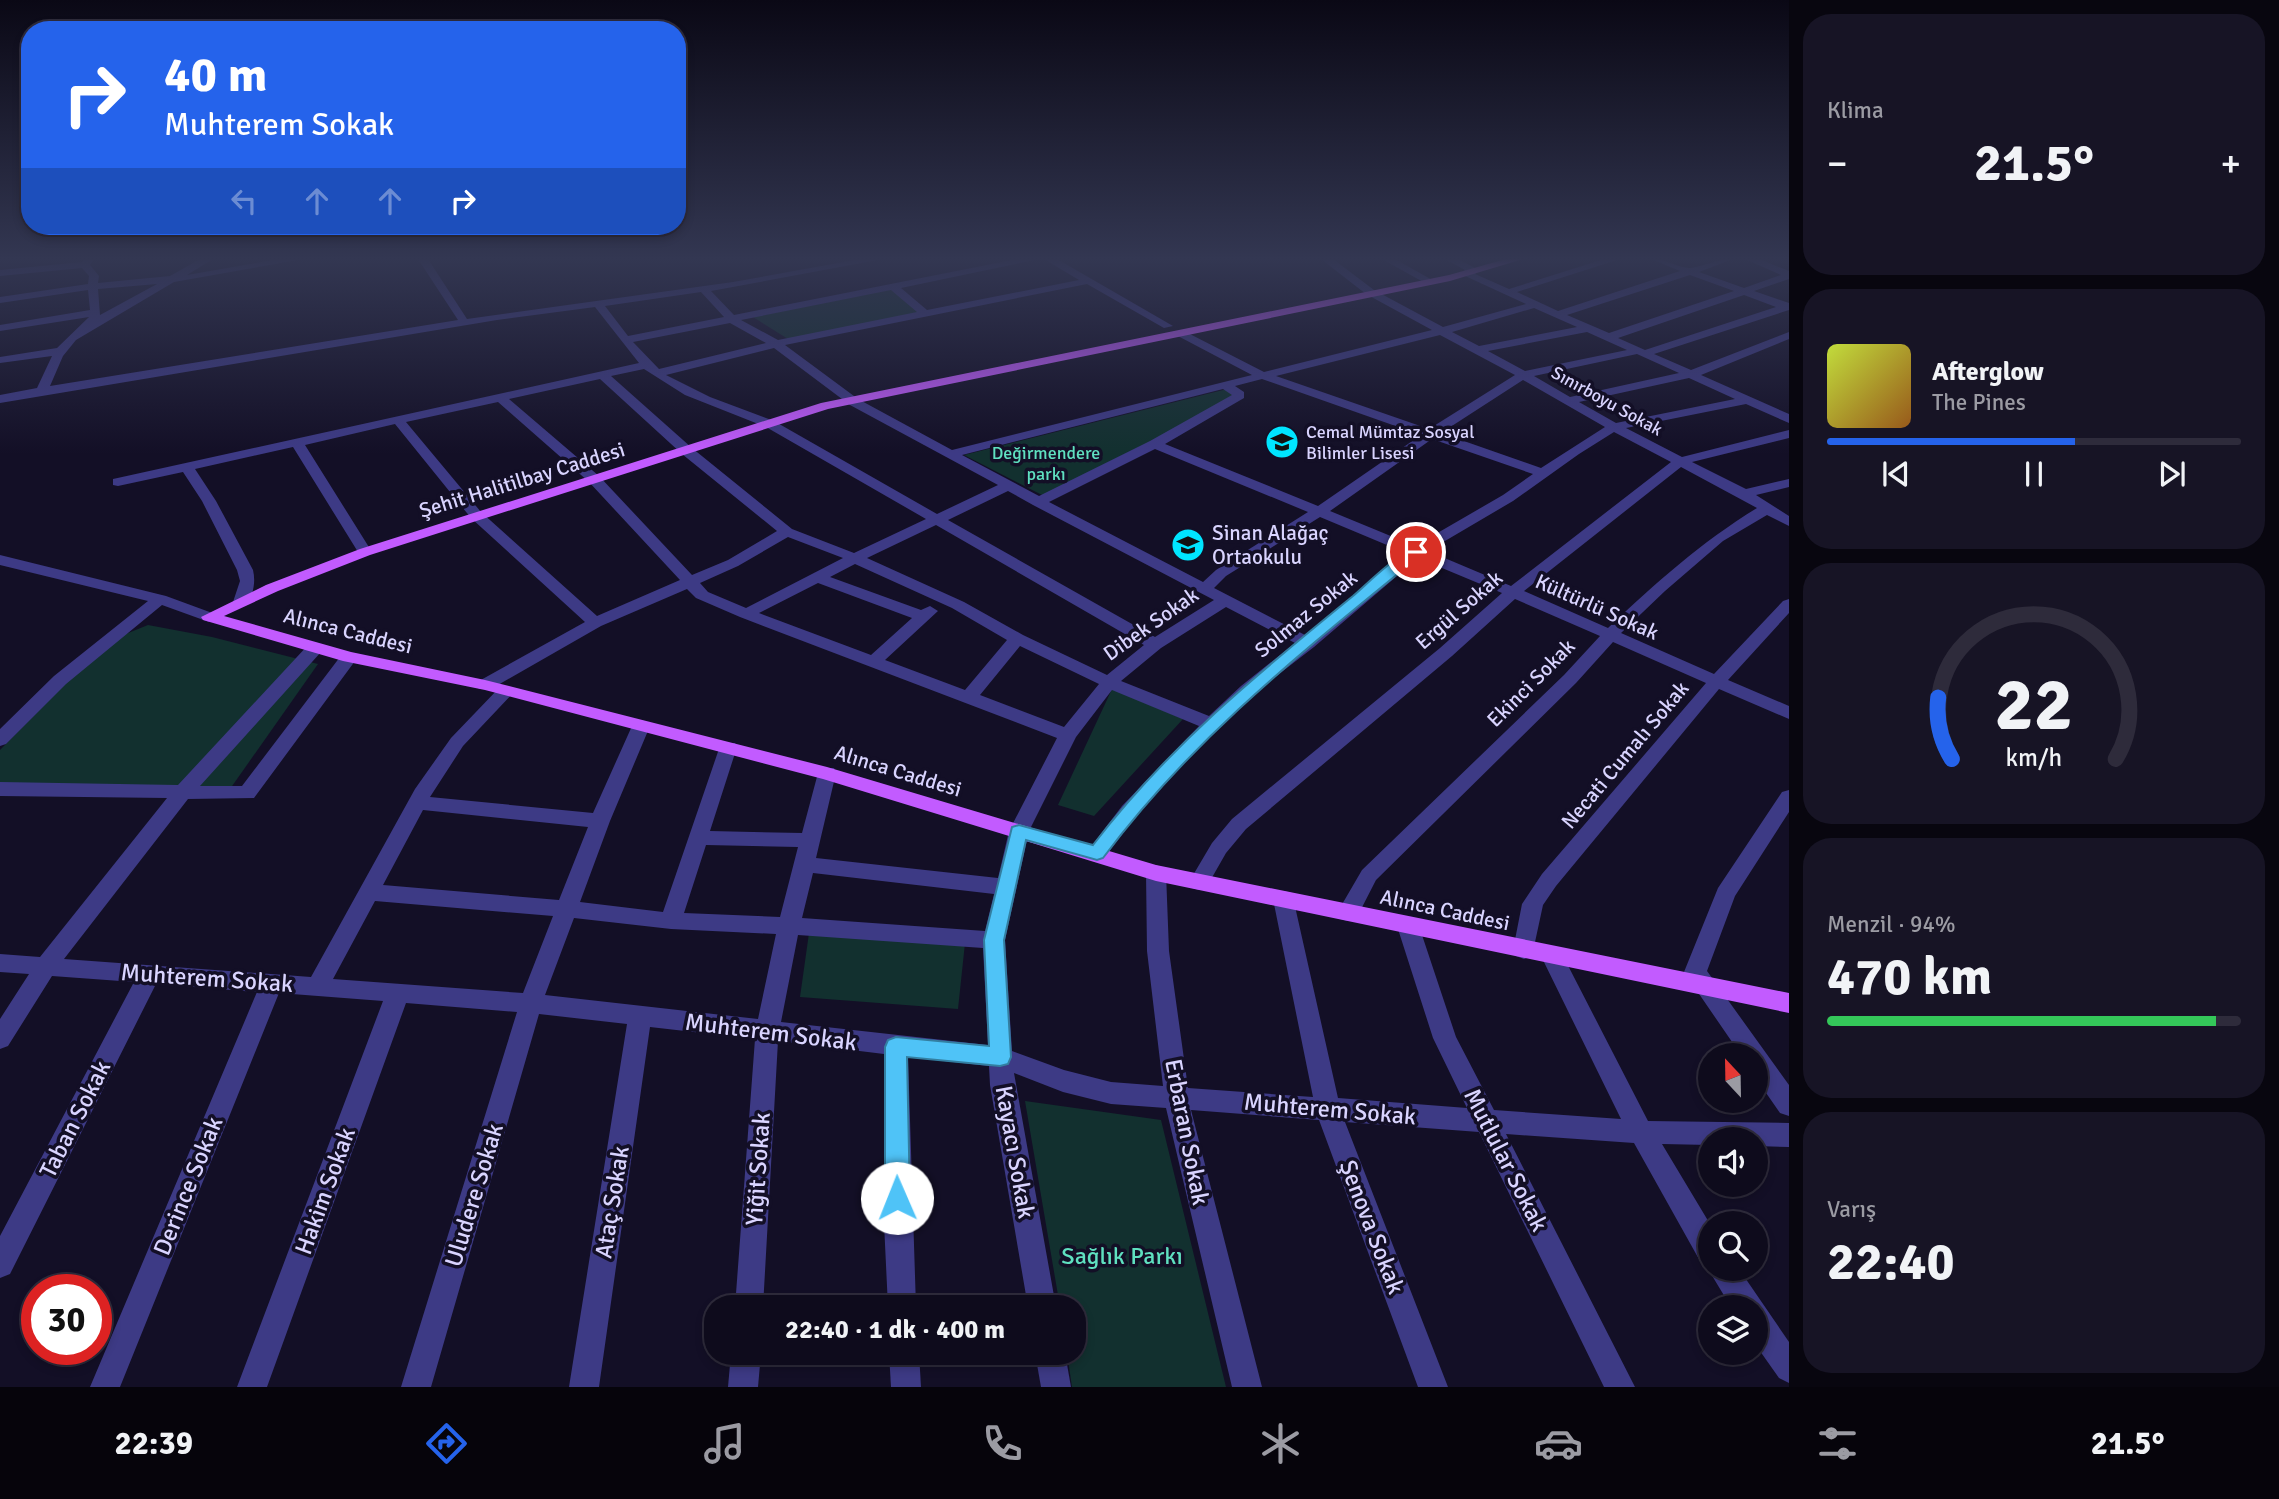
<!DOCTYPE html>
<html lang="tr">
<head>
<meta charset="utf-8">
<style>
  :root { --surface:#0e0b1c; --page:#171425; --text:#f1f3f6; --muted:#9b9ba3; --line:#2e2b3b; --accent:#2563eb }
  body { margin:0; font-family:Signika,sans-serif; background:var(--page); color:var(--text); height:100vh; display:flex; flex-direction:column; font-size:26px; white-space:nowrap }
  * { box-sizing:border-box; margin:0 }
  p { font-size:23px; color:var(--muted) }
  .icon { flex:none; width:38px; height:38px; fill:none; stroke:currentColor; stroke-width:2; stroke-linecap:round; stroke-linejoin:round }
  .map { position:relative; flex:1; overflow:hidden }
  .sheet { display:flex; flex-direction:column; gap:14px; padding:14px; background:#08060f; width:490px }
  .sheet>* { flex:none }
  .banner { position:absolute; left:21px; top:21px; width:665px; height:214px; border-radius:28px; box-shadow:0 4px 10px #0003,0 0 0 2px var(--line); background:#2563eb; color:#fff; overflow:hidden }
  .needle { width:46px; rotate:338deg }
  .controls { position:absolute; left:1698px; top:1043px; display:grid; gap:14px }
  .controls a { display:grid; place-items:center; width:70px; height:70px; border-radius:50%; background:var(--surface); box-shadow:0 4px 10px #0003,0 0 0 2px var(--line); font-size:35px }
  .speed { position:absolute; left:21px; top:1274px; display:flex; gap:14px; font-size:35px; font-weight:700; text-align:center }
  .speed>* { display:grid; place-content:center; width:91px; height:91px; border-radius:50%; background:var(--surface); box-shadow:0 4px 10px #0003,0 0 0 2px var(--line); line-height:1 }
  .speed .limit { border:10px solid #d22; background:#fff; color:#111 }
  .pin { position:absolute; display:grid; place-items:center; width:60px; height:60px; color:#fff; margin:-30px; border:4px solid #fff; border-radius:50%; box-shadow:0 2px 7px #0007 }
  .me { position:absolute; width:77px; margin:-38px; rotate:359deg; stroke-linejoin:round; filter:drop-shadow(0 0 5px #0008) }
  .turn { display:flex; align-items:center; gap:24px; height:147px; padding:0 28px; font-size:32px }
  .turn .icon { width:91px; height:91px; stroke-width:2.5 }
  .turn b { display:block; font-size:49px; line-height:60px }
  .lanes { display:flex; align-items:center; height:66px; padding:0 28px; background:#0003; justify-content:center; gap:35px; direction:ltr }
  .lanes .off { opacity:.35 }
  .big { font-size:52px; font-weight:800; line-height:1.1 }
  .sheet .card { flex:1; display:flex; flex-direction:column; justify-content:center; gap:10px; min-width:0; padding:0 24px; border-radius:28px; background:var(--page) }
  .sheet .dial { align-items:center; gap:0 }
  .dial svg { height:182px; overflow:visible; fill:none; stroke:var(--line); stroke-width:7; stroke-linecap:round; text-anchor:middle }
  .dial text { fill:var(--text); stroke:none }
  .song { display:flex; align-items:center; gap:21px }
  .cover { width:84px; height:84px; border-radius:10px; background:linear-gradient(135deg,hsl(70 70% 55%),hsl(30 70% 35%)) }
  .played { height:7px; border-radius:4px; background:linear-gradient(90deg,var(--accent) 60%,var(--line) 60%) }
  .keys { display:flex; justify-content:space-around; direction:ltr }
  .heat { display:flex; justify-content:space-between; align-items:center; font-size:38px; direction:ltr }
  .charge { height:10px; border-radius:5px; background:linear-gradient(90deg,#34c759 94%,var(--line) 0) }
  .trip { position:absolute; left:704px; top:1295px; width:382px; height:70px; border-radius:28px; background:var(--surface); box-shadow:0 4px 10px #0003,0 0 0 2px var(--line); font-weight:800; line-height:70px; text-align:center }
  .tabs { display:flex; height:112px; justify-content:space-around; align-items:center; background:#06040b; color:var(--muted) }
  .tabs .icon { width:49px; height:49px }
  .tabs .selected { color:var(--accent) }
  .tabs b { font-size:32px; color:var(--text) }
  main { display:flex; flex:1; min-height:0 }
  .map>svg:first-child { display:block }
</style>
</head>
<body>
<main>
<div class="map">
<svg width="1789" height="1387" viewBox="0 0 1789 1387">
  <rect width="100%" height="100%" fill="#130f26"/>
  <g fill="#12302f">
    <path d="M893 289 921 313 788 339 753 317Z"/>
    <path d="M1231 388 1242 395 1044 496 964 455Z"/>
    <path d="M148 625 212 637 318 664 230 789 0 783V750L106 642Z"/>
    <path d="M1112 689 1183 719 1094 816 1058 805Z"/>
    <path d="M809 933 965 943 958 1009 800 997Z"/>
    <path d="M1025 1101 1161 1120 1226 1387H1072L1067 1353H1073V1307H1060Z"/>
  </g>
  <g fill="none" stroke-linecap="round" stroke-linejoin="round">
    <g fill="#3d3a85" fill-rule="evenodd">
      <path d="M84 259H94L90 265 99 276 98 283 170 276 200 259H213L187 275 279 259H303L174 282 76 340 63 356 50 386 458 320 418 259H428L467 319 733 282 860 259H883L711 291 734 315 1017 259H1039L901 288 927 310 1079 280 1044 259H1057L1173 326 1164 328 1087 284 785 345 858 399 952 450 1252 375 1176 335V331H1184L1264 372 1432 330 1366 294 1321 259H1333L1374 290 1443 327 1526 304 1463 275 1461 273 1465 270 1445 259H1458L1477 269 1479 271 1475 274 1509 289 1604 259H1620L1517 292 1558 311 1680 271 1651 259C1667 259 1676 267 1689 268 1698 268 1718 259 1733 259L1699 272 1744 288 1781 275 1745 259H1759L1789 271V279L1754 291 1789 303V310L1654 354 1691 370 1789 332V339L1701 375 1789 414V423L1746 404 1626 428 1682 457 1789 430V438L1692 462 1746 489 1789 479V487L1756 495 1789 516V526L1767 515 1723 541 1665 591 1621 633 1714 674 1783 601 1789 599V613L1728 680 1789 706V719L1719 689 1556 886 1543 905 1532 956 1524 959 1516 956 1513 950 1522 904 1542 874 1706 683 1613 642 1576 683 1376 880 1356 919 1348 921 1340 919 1337 913 1362 870 1564 675 1600 636 1515 599 1452 656 1246 829 1226 853 1206 888 1199 890 1192 888 1189 882 1212 843 1232 819 1440 648 1502 593 1418 558 1314 647 1253 694 1194 752 1136 816 1104 858 1097 860 1090 858 1087 853 1090 848 1122 806 1199 726 1112 690 1076 737 1029 831 1005 940 1012 1051 1064 1070 1111 1082 1163 1086 1147 951 1146 873 1149 868 1156 865 1163 868 1166 873 1169 951 1188 1088 1313 1097 1273 899 1276 893 1284 891 1292 893 1338 1098 1467 1108 1433 1038 1397 926 1400 920 1408 918 1416 920 1419 926 1456 1037 1494 1110 1621 1119 1541 956 1544 950 1552 947 1560 950 1648 1121 1789 1123V1147L1755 1146V1139H1710V1145L1662 1144 1710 1224V1265L1700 1261 1634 1143 1506 1134 1635 1387H1604L1479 1132 1345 1122 1448 1387H1418L1319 1120 1191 1110 1262 1387H1232L1166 1108 1111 1104 1063 1092 1014 1073 1056 1307H1028L990 1085 989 1066 908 1057 916 1307H888L884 1223V1054L778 1041 763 1307H735L755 1039 650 1027 599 1387H569L627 1024 539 1014 431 1387H401L517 1012 406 1003 267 1387H237L383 1001 279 993 120 1387H90L257 992 156 984 10 1274 0 1278V1236L134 982 52 976 8 1046 0 1049V1019L29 974 0 972V954L40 957 167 798 0 796V782L178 785 309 644H321L323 648 321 652 200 786H242L343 653H355L357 657 355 661 254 798 188 799 64 959 311 977 415 789 451 738 499 688 505 687 514 692 463 746 430 797 593 813 632 726 641 720 647 722 650 726 610 821 580 902 663 912 721 743H735L737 747 710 831 802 833 818 773 820 768H834L836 773 816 858 998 878 1009 831 1057 738 740 617 696 598 687 589 601 626 491 689H479L476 685 479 681 585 622 471 518 395 424 305 445 372 552 365 556 358 552 293 447 195 469 216 501 253 570C256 583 253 594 247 605H235L233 602 240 581 237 570 202 501 183 472 118 486 113 485V479L639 363 595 307 497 320 0 403V395L37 388 52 356 0 363V357L57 348 89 317 0 331V325L90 310 88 290 0 303V297L88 284 89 276 82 268 0 276V270L82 262ZM1690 275 1734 291 1609 333 1567 315ZM157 284 100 315 98 289ZM891 290 917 312 778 340 741 320ZM701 292 724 317 628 336 605 306ZM1744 295 1776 307 1645 350 1618 338ZM1534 308 1577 327 1479 346 1452 332ZM730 323 766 343 659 369 633 342ZM1587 332 1627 350 1525 371 1488 351ZM1440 335 1515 375 1429 429 1276 376ZM774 348 850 405 998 485 937 514 774 421 710 397 666 375ZM1637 354 1679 373 1570 397 1534 376ZM644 369 685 395 766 427 926 519 854 553 792 529 692 448 611 376ZM1689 378 1735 399 1616 423 1579 402ZM600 379 682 454 777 531 728 560 692 575 599 476 509 399ZM1262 379 1421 435 1318 506 1165 444 1244 398V392L1235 386ZM1523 380 1605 427 1541 468 1441 433ZM1223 389 1232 395 1150 441 1039 496 962 455ZM498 402 589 482 680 580 597 616 481 512 406 422ZM1614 432 1671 462 1511 586 1428 551 1513 501 1579 454ZM1432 439 1533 474 1503 495 1415 546 1330 511ZM1155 449 1308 512 1216 570 1203 582 1049 502ZM1681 467 1757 508C1700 543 1657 582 1608 628L1524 591ZM1008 491 1033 505 1214 600 1155 637 948 520ZM1320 517 1406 553 1305 635 1214 588 1226 576ZM936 525 1144 645 1107 675 1023 635 964 602 867 558ZM788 537 843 558 746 608 708 592 700 583 738 566ZM855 564 952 608 1007 640 965 690 885 660 938 611 930 606 921 610 830 577ZM818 583 912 618 871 655 759 613ZM1226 607 1295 643 1241 686 1209 716 1121 681 1161 648ZM1020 646 1099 684 1064 727 980 695ZM423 810 588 827 559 900 383 885ZM706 845 798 847 780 917 684 913ZM813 873 994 894 985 931 802 918ZM375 901 553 916 523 993 333 979ZM574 918 671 929 776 934 758 1019 545 995ZM798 935 983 948 988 1045 781 1022Z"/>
      <path d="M1382 259H1395L1434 281 1425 283Z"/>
      <path d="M0 555 166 596 215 614 217 617 209 622 162 605 66 684 6 744 0 746V729L54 676 148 601 0 565Z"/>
      <path d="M1789 790V812L1735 896 1707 971 1789 1085V1116L1780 1113 1755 1077V1055H1741L1684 972 1718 888 1782 792Z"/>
      <path d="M1710 1265V1269H1739L1789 1342V1383L1779 1378 1755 1344V1307H1731L1708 1269Z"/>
      <path d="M731 1353H761L758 1387H728Z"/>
      <path d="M889 1353H919L921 1387H891Z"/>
      <path d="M1035 1353H1065L1071 1387H1041Z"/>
    </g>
    <path fill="#c25bff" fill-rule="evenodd" d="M1506 259H1523L1450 281 828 409 370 555 278 591 224 616 351 652 485 680 827 767 1156 865 1789 993V1013L1156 881 823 779 485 690 343 661 203 620 201 617 266 585 360 549 821 403 1449 275Z"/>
  </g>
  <linearGradient id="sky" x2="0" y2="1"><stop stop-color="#0a0815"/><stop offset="0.57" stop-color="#333752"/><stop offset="1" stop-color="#333752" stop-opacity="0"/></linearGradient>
  <rect width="1789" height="454" fill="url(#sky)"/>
  <path fill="#4fc3f7" stroke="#337fa1" stroke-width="2" d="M1416 548 1423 552 1421 555C1305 650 1194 736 1103 858L1097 860 1026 840 1004 940 1011 1057 1008 1064 1000 1066 907 1057 910 1198 906 1206 897 1210 889 1206 885 1198V1047L888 1040 896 1037 989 1046 984 940 1012 827 1019 825 1093 845C1168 747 1257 674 1353 596 1368 583 1398 553 1416 548Z"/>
  <defs>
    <symbol id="school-disc" viewBox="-11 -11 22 22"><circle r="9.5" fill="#00e5ff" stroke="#130f26"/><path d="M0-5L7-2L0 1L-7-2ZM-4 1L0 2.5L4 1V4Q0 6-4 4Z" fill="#111"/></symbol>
  </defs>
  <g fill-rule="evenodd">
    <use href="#school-disc" x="1263" y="423" width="38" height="38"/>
    <use href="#school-disc" x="1169" y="526" width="38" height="38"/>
  </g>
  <g text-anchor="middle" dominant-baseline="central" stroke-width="7" stroke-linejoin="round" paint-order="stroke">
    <g font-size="18" fill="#d9d4ff" stroke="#130f26">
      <text transform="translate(1607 401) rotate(29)">Sınırboyu Sokak</text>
    </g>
    <g font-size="18" fill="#d9d4ff" stroke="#130f26" text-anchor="start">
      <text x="1306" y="432">Cemal Mümtaz Sosyal<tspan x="1306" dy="21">Bilimler Lisesi</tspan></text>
    </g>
    <g font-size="18" fill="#5fe0c0" stroke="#130f26">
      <text x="1046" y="453">Değirmendere<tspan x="1046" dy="21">parkı</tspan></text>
    </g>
    <g font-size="21" fill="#d9d4ff" stroke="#130f26">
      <text transform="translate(522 480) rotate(-17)">Şehit Halitilbay Caddesi</text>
      <text transform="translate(1597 607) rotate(24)">Kültürlü Sokak</text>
      <text transform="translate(1459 610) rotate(-41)">Ergül Sokak</text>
      <text transform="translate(1306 614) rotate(-39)">Solmaz Sokak</text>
      <text transform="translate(1151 624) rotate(-35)">Dibek Sokak</text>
      <text transform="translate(348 631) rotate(14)">Alınca Caddesi</text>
      <text transform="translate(1531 683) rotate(-45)">Ekinci Sokak</text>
      <text transform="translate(1625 755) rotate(-50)">Necati Cumalı Sokak</text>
      <text transform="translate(898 771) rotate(17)">Alınca Caddesi</text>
      <text transform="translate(1445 910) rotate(12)">Alınca Caddesi</text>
    </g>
    <g font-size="21" fill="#d9d4ff" stroke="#130f26" text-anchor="start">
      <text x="1212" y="533">Sinan Alağaç<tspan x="1212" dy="24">Ortaokulu</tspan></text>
    </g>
    <g font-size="24" fill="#d9d4ff" stroke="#130f26">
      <text transform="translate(207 978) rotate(4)">Muhterem Sokak</text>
      <text transform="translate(771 1032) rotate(7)">Muhterem Sokak</text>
      <text transform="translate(1330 1109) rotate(5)">Muhterem Sokak</text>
      <text transform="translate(75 1119) rotate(-63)">Taban Sokak</text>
      <text transform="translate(1187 1132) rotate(79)">Erbaran Sokak</text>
      <text transform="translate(1015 1152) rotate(80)">Kayacı Sokak</text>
      <text transform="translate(1506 1160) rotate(63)">Mutlular Sokak</text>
      <text transform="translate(758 1169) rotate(-86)">Yiğit Sokak</text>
      <text transform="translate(188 1186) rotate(-68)">Derince Sokak</text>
      <text transform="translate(325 1191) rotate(-70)">Hakim Sokak</text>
      <text transform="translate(474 1195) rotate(-73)">Uludere Sokak</text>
      <text transform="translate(612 1202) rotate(-81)">Ataç Sokak</text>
      <text transform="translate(1372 1227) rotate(69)">Şenova Sokak</text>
    </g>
    <g font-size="24" fill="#5fe0c0" stroke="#130f26">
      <text x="1122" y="1256">Sağlık Parkı</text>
    </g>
  </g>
</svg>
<div class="controls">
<a><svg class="needle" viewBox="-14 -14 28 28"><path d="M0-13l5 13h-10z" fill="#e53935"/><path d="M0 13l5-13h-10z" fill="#9b9ba3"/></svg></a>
<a><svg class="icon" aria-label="sound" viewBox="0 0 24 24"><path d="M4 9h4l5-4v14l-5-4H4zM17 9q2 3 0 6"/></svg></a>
<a><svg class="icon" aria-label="search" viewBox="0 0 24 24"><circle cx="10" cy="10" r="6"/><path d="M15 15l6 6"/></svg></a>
<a><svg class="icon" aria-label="layers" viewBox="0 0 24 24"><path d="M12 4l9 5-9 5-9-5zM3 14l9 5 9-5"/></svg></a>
</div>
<div class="speed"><div class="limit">30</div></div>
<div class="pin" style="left:1416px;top:552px;background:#d93025"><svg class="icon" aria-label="arrive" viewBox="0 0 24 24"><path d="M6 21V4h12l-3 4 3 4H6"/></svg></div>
<svg class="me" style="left:897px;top:1198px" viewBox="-20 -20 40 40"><circle r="19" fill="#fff"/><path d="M0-13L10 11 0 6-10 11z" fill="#4fc3f7"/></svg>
<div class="trip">22:40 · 1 dk · 400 m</div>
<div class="banner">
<div class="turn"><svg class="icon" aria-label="right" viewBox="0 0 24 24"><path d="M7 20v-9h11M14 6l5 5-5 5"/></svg><div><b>40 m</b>Muhterem Sokak</div></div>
<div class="lanes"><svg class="icon off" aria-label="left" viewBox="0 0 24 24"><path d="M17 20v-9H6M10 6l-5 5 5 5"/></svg><svg class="icon off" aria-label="ahead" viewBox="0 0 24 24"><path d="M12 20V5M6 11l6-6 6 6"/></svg><svg class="icon off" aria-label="ahead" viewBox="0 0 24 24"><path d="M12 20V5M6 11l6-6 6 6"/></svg><svg class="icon" aria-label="right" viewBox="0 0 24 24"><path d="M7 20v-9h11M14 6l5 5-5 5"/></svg></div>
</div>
</div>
<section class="sheet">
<div class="card"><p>Klima</p>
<div class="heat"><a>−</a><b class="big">21.5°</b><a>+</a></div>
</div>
<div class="card">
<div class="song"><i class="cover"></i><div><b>Afterglow</b><p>The Pines</p></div></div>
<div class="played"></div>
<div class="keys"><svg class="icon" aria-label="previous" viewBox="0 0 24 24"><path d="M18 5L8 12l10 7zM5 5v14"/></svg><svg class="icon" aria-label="pause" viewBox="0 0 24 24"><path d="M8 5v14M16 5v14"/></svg><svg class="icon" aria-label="next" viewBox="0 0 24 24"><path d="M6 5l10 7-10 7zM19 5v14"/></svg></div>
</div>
<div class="card dial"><svg viewBox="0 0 100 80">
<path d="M14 69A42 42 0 1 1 86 69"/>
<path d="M14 69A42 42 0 0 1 8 42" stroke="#2563eb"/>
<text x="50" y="56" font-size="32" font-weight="700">22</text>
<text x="50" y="72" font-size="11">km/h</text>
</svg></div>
<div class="card"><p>Menzil · 94%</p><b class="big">470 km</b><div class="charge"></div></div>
<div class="card"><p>Varış</p><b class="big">22:40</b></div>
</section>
</main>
<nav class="tabs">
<b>22:39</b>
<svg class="icon selected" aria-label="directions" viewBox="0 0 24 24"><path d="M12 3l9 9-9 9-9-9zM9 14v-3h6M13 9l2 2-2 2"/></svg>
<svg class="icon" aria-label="music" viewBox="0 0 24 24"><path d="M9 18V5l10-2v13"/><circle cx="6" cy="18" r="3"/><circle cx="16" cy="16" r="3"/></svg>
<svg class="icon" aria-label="phone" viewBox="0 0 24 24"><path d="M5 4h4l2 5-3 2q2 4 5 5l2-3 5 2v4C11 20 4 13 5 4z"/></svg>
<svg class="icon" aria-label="climate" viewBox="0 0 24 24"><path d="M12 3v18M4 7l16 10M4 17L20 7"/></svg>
<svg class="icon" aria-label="car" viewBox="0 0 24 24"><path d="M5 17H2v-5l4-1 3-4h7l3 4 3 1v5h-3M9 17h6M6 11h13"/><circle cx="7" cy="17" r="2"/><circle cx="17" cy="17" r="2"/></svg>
<svg class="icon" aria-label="filters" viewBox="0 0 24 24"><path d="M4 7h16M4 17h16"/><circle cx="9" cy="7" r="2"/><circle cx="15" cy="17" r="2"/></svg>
<b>21.5°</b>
</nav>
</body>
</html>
